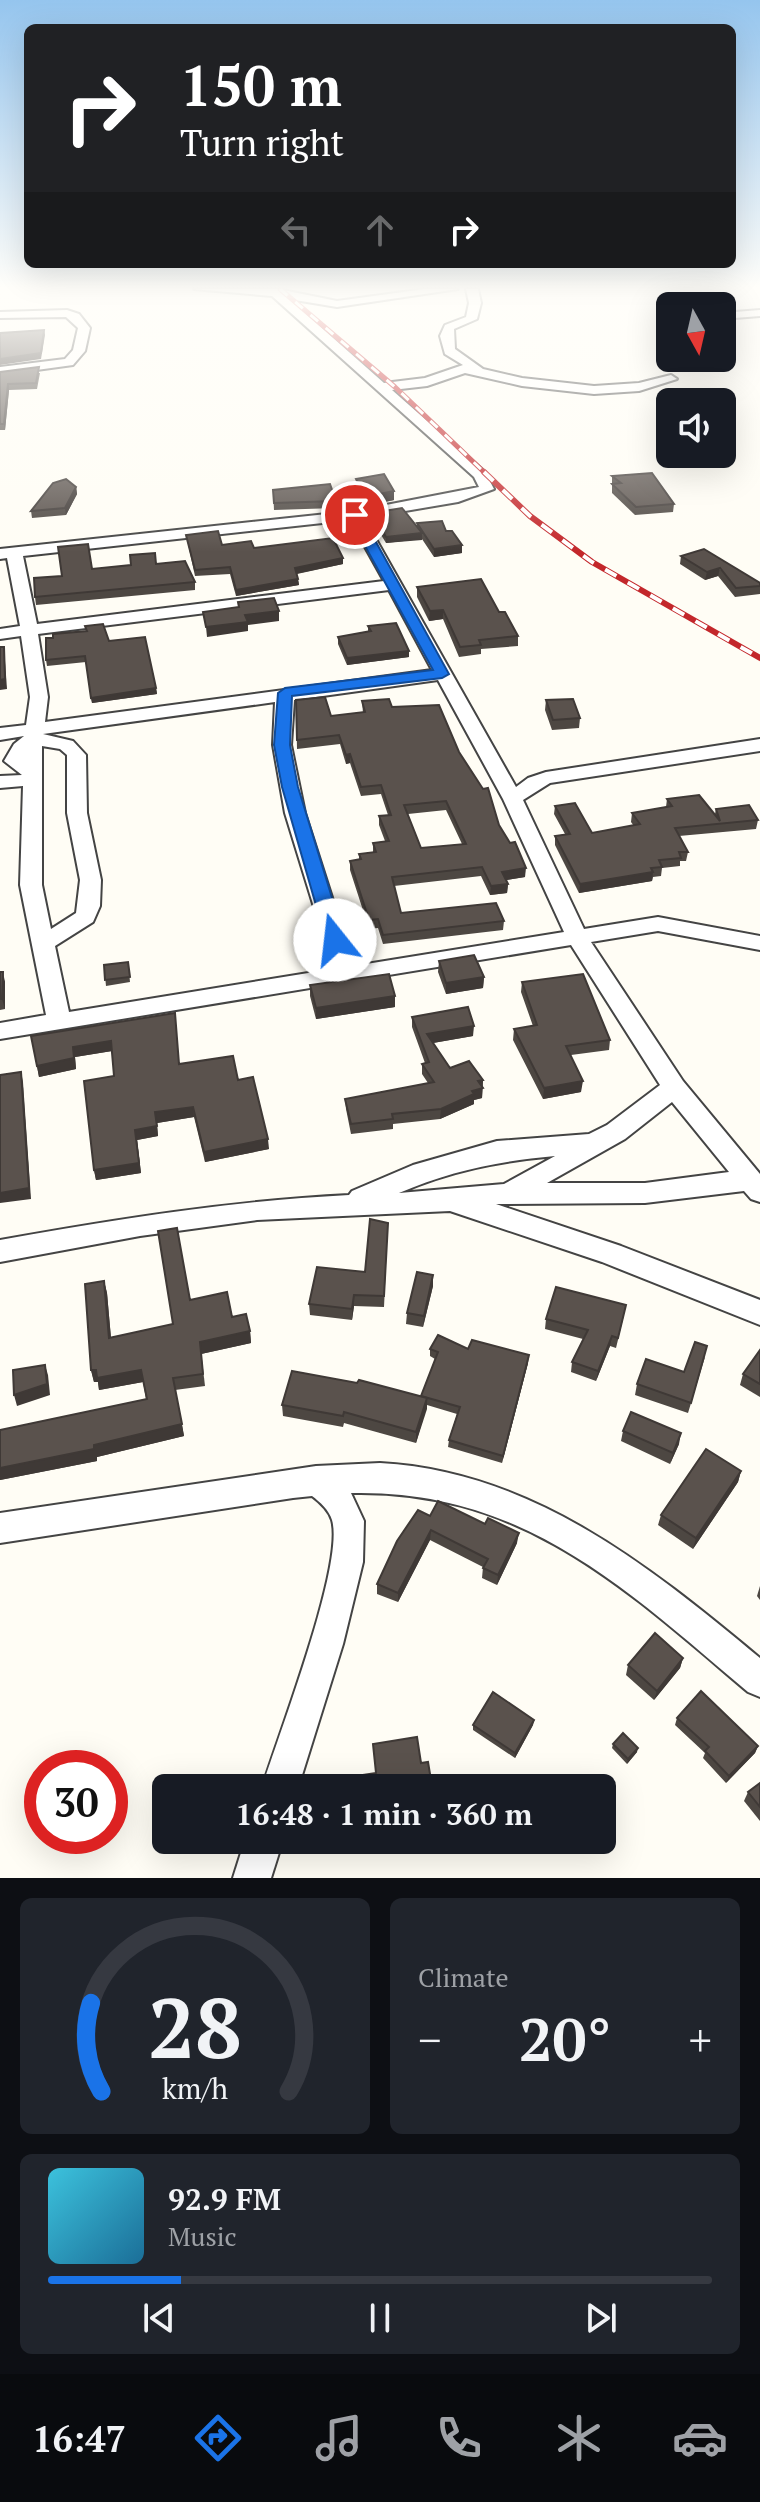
<!DOCTYPE html>
<html lang="en">
<head>
<meta charset="utf-8">
<style>
  :root { --surface:#171b24; --page:#20242c; --text:#f1f3f6; --muted:#9ea1a6; --line:#363941; --accent:#1a73e8 }
  body { margin:0; font-family:"PT Serif",serif; background:var(--page); color:var(--text); height:100vh; display:flex; flex-direction:column; font-size:30px; white-space:nowrap }
  * { box-sizing:border-box; margin:0 }
  p { font-size:26px; color:var(--muted) }
  .icon { flex:none; width:44px; height:44px; fill:none; stroke:currentColor; stroke-width:2; stroke-linecap:round; stroke-linejoin:round }
  .map { position:relative; height:1878px; overflow:hidden }
  .drawer { display:flex; flex-direction:column; gap:20px; padding:20px; background:#0d0f14; flex:1 }
  .drawer>* { flex:none }
  .guide { position:absolute; left:24px; top:24px; width:712px; height:244px; border-radius:12px; box-shadow:0 8px 32px #0002; background:#202124; color:#fff; overflow:hidden }
  .needle { width:52px; rotate:172deg }
  .controls { position:absolute; left:656px; top:292px; display:grid; gap:16px }
  .controls a { display:grid; place-items:center; width:80px; height:80px; border-radius:12px; background:var(--surface); box-shadow:0 8px 32px #0002; font-size:40px }
  .speed { position:absolute; left:24px; top:1750px; display:flex; gap:16px; font-size:40px; font-weight:700; text-align:center }
  .speed>* { display:grid; place-content:center; width:104px; height:104px; border-radius:50%; background:var(--surface); box-shadow:0 8px 32px #0002; line-height:1 }
  .speed .limit { border:12px solid #d22; background:#fff; color:#111 }
  .pin { position:absolute; display:grid; place-items:center; width:68px; height:68px; color:#fff; margin:-34px; border:4px solid #fff; border-radius:50%; box-shadow:0 2px 8px #0007 }
  .me { position:absolute; width:88px; margin:-44px; rotate:344deg; stroke-linejoin:round; filter:drop-shadow(0 0 6px #0008) }
  .turn { display:flex; align-items:center; gap:28px; height:168px; padding:0 24px; font-size:36px }
  .turn .icon { width:104px; height:104px; stroke-width:2.5 }
  .turn b { display:block; font-size:56px; line-height:68px }
  .lanes { display:flex; align-items:center; height:76px; padding:0 24px; background:#0003; justify-content:center; gap:40px; direction:ltr }
  .lanes .off { opacity:.35 }
  .big { font-size:60px; font-weight:700; line-height:1.1 }
  .drawer .card { flex:1; display:flex; flex-direction:column; justify-content:center; gap:12px; min-width:0; padding:0 28px; border-radius:12px; background:var(--page) }
  .drawer .dial { align-items:center; gap:0 }
  .dial svg { height:208px; overflow:visible; fill:none; stroke:var(--line); stroke-width:7; stroke-linecap:round; text-anchor:middle }
  .dial text { fill:var(--text); stroke:none }
  .song { display:flex; align-items:center; gap:24px }
  .cover { width:96px; height:96px; border-radius:12px; background:linear-gradient(135deg,hsl(190 70% 55%),hsl(200 70% 35%)) }
  .played { height:8px; border-radius:4px; background:linear-gradient(90deg,var(--accent) 20%,var(--line) 20%) }
  .keys { display:flex; justify-content:space-around; direction:ltr }
  .heat { display:flex; justify-content:space-between; align-items:center; font-size:44px; direction:ltr }
  .drawer .tiles { flex:1; display:grid; gap:20px; grid-template-columns:1fr 1fr }
  .card:last-child { grid-column:span 2 }
  .trip { position:absolute; left:152px; top:1774px; width:464px; height:80px; border-radius:12px; background:var(--surface); box-shadow:0 8px 32px #0002; font-weight:700; line-height:80px; text-align:center }
  .menu { display:flex; height:128px; justify-content:space-around; align-items:center; background:#090b0e; color:var(--muted) }
  .menu .icon { width:56px; height:56px }
  .menu .current { color:var(--accent) }
  .menu b { font-size:36px; color:var(--text) }
  .map>svg:first-child { display:block }
</style>
</head>
<body>
<div class="map">
<svg width="760" height="1878" viewBox="0 0 760 1878">
  <rect width="100%" height="100%" fill="#fffdf5"/>
  <g fill="none" stroke-linecap="round" stroke-linejoin="round">
    <defs>
      <g id="street">
        <path d="M194 289H278L337 301 425 289H458L337 307 289 299 384 383 425 378 463 365 445 354 440 336 445 325 466 317 469 303 466 289H478L481 303 477 319 454 329 455 349 483 369 522 378 594 386 639 383 671 375 677 379 639 391 594 394 522 386 465 373 427 386 392 390 485 472 494 489 458 502 364 518 516 787 528 778 546 772 760 739V751L550 783 523 800 584 929 658 917 760 936V950L658 931 591 942 683 1081 760 1174V1202L751 1199 744 1191 645 1203 496 1204 621 1246 760 1300V1325L602 1262 450 1211 257 1220 140 1236 0 1262V1240C117 1219 231 1201 349 1195L352 1191 413 1165 497 1141 589 1134 607 1125 660 1085 571 945 0 1039V1023L46 1015 20 885 23 786 0 788V776L22 775 4 761 14 744 24 736 0 740V728L26 725 30 697 21 636 0 639V629L20 626 7 558 0 559V549L355 511 479 487 474 477 272 296ZM350 520 384 581 37 624 23 556ZM389 590 432 670 45 722 48 697 38 634ZM438 680 503 799 564 932 354 966 305 813 291 745 294 700ZM275 702 273 745 285 813 333 969 69 1012 55 946 93 922 100 906 101 880 87 813 86 755 73 741 43 734ZM42 746 60 749 67 755V813L80 880 76 913 51 929 42 885ZM672 1102 729 1172 645 1183H547L625 1139ZM555 1156 504 1184 399 1193C450 1171 499 1161 555 1156Z"/>
        <path d="M67 310 79 314 90 328 85 351 73 365 0 375V367L65 359 73 350 78 328 66 317 0 318V312Z"/>
        <path d="M760 310V316L722 319V313Z"/>
        <path d="M380 1463C531 1471 648 1565 760 1658V1697L748 1692C625 1588 522 1489 351 1493L364 1521 363 1562 343 1644 298 1788H262C278 1736 345 1564 332 1520 329 1510 320 1502 312 1496L293 1498 0 1543V1513L316 1466Z"/>
        <path d="M245 1840H283L271 1878H233Z"/>
      </g>
    </defs>
    <use href="#street" stroke="#444" stroke-width="4"/>
    <use href="#street" fill="#fff" fill-rule="evenodd"/>
    <defs>
      <path id="rail-far1" d="M280 289 395 387 486 474"/>
      <path id="rail" d="M484 472 530 516 592 562 760 658"/>
    </defs>
    <use href="#rail-far1" stroke="#c3272b" stroke-width="5"/>
    <use href="#rail" stroke="#c3272b" stroke-width="6"/>
    <use href="#rail-far1" stroke="#fff" stroke-width="3" stroke-dasharray="10" stroke-linecap="butt"/>
    <use href="#rail" stroke="#fff" stroke-width="4" stroke-dasharray="13" stroke-linecap="butt"/>
  </g>
  <g fill="#4d4742" fill-rule="evenodd">
    <path d="M0 372 40 373 37 389 9 390 5 430H0Z"/>
    <path d="M612 476 674 504 673 512 635 515 612 493Z"/>
    <path d="M356 479 394 500 365 506 356 487Z"/>
    <path d="M76 487 77 494 66 515 32 518 31 511Z"/>
    <path d="M273 490 336 501V508L274 510Z"/>
    <path d="M372 513 417 527V523L446 531 462 545V553L434 557 422 539 386 543 372 520Z"/>
    <path d="M186 535 222 545 254 548 343 564 297 574 299 585 236 596 230 574 195 576Z"/>
    <path d="M681 556 760 583V594L735 597 718 576 705 580 680 564Z"/>
    <path d="M156 564 195 582V590L36 605 35 597 92 569Z"/>
    <path d="M417 587 499 612 518 636V646L481 649V654L459 657 443 619 429 621 417 597Z"/>
    <path d="M85 626 109 641 156 688 157 694 92 703 86 662 47 666 46 660 53 638 86 631Z"/>
    <path d="M368 626 409 657 347 665 338 644V637L368 632Z"/>
    <path d="M296 700 331 716 363 713 362 701 392 707 459 752 525 877 506 880 508 884 507 893 490 895 481 876 394 886 401 913 504 921 503 930 383 944 378 928 369 929 350 870V861L359 859V854L373 852V843L385 841 379 825V816L388 815 381 794 361 796 350 763 346 764 340 744 297 749ZM446 810 462 844 421 848 408 814Z"/>
    <path d="M546 700 580 718 579 728 552 730 545 710Z"/>
    <path d="M667 799 715 814 716 809 758 820 756 829 679 836 688 852 686 861H680V866L662 868 661 876 653 877 652 881 579 893 555 845V836L565 834 554 814 555 806 592 833 634 826 631 822 632 813 666 807Z"/>
    <path d="M439 961 484 977 483 988 446 994 438 972Z"/>
    <path d="M128 962 130 982 106 986 104 965Z"/>
    <path d="M0 972 5 982V1009L0 1010Z"/>
    <path d="M522 982 610 1040 609 1050 571 1055 581 1092 543 1099 513 1040 514 1029 533 1026 521 992Z"/>
    <path d="M310 985 395 996V1007L316 1019 310 996Z"/>
    <path d="M175 1013 179 1064 238 1080 269 1149 205 1162 194 1117 157 1123 158 1136 137 1140 141 1173 96 1180 94 1170 114 1076 112 1051 75 1057 76 1069 39 1077 31 1036Z"/>
    <path d="M412 1017 473 1036 433 1043 450 1068 483 1080 482 1098 474 1100V1104L440 1119 393 1124V1129L351 1134 346 1109 345 1099 428 1083 422 1074V1064L425 1063 412 1027Z"/>
    <path d="M388 1223 384 1307 354 1306 352 1320 310 1315 309 1304 365 1272Z"/>
    <path d="M433 1275V1286L423 1327 406 1324 407 1313Z"/>
    <path d="M104 1281 107 1293 111 1338 173 1324 190 1300 232 1317 250 1331 251 1343 201 1354 205 1386 175 1390 184 1436 97 1457V1461L0 1480V1430L146 1399 143 1382 99 1390 98 1382H94L91 1370Z"/>
    <path d="M624 1315 616 1348 610 1346 596 1381 571 1372 572 1362 583 1339 545 1329 546 1319Z"/>
    <path d="M430 1349H468L528 1363 502 1463 448 1447 449 1440 457 1414 427 1405 416 1443 344 1423 343 1427 283 1416 282 1405 421 1397 435 1359 430 1356Z"/>
    <path d="M760 1350V1397L740 1385 743 1374Z"/>
    <path d="M705 1357 688 1413 635 1395 637 1384 684 1372Z"/>
    <path d="M623 1431 679 1444 670 1464 621 1441Z"/>
    <path d="M741 1471 738 1482 693 1549 658 1525 661 1515Z"/>
    <path d="M430 1516 517 1543 497 1585 482 1578 483 1567 430 1540 398 1602 377 1594V1584Z"/>
    <path d="M760 1586V1600L757 1596Z"/>
    <path d="M683 1658 680 1668 654 1700 626 1675 628 1665Z"/>
    <path d="M677 1718 758 1746 755 1753 726 1783 703 1758 705 1753 675 1725Z"/>
    <path d="M534 1720 533 1725 515 1758 473 1730V1725Z"/>
    <path d="M613 1744 637 1752 627 1764 612 1748Z"/>
    <path d="M760 1783V1821L744 1801 748 1792Z"/>
  </g>
  <g fill="#3f3936">
    <path d="M44 330 45 335 41 359 0 365V359Z"/>
    <path d="M8 384 9 390 5 430 4 424Z"/>
    <path d="M76 487 77 494 66 515 65 508Z"/>
    <path d="M394 491V500L365 506V497Z"/>
    <path d="M422 533V540L386 543V537Z"/>
    <path d="M462 545V553L434 557V549Z"/>
    <path d="M343 558V564L295 574V568Z"/>
    <path d="M720 568 718 576 705 580 707 572Z"/>
    <path d="M298 579 299 585 236 596V590Z"/>
    <path d="M443 610V619L429 621 430 611Z"/>
    <path d="M279 611V621L248 625V631L207 637 206 627 245 615Z"/>
    <path d="M4 647 7 689 0 690V680Z"/>
    <path d="M409 651V657L347 665V658Z"/>
    <path d="M156 688 157 694 92 703 91 698Z"/>
    <path d="M350 754V763L346 764V755Z"/>
    <path d="M526 868 525 877 501 881 502 872Z"/>
    <path d="M653 872 652 881 579 893 580 884Z"/>
    <path d="M508 884 507 893 490 895 491 886Z"/>
    <path d="M3 972 5 982V1009L2 999Z"/>
    <path d="M484 977 483 988 446 994V983Z"/>
    <path d="M395 996V1007L316 1019V1008Z"/>
    <path d="M474 1026 473 1036 427 1044V1034Z"/>
    <path d="M111 1041 112 1051 75 1057 76 1069 39 1077 37 1066 73 1047Z"/>
    <path d="M21 1072 23 1082 31 1199 0 1203V1193Z"/>
    <path d="M483 1080 482 1098 474 1100V1104L440 1119 441 1109 472 1091 478 1081Z"/>
    <path d="M583 1081 581 1092 543 1099 544 1088Z"/>
    <path d="M193 1107 194 1117 157 1123 155 1112Z"/>
    <path d="M157 1126 158 1136 137 1140 141 1173 96 1180 94 1170 135 1130Z"/>
    <path d="M268 1139 269 1149 205 1162 204 1152Z"/>
    <path d="M433 1275V1286L423 1327 424 1316Z"/>
    <path d="M104 1281 107 1293 112 1350 109 1338Z"/>
    <path d="M354 1295V1306L352 1320V1309Z"/>
    <path d="M250 1331 251 1343 201 1354 205 1386 200 1342Z"/>
    <path d="M612 1336 610 1346 596 1381 598 1371Z"/>
    <path d="M529 1355 528 1363 502 1463 503 1456Z"/>
    <path d="M45 1365 48 1375 50 1395 17 1406 14 1395Z"/>
    <path d="M91 1370H141L143 1382 99 1390 98 1382H94Z"/>
    <path d="M427 1398V1409L416 1443V1432Z"/>
    <path d="M182 1424 184 1436 97 1457V1461L0 1480V1468Z"/>
    <path d="M681 1433 679 1444 670 1464 673 1453Z"/>
    <path d="M741 1471 738 1482 693 1549 696 1538Z"/>
    <path d="M431 1530 430 1540 398 1602V1593Z"/>
    <path d="M519 1533 517 1543 497 1585 498 1575Z"/>
    <path d="M683 1658 680 1668 654 1700 657 1691Z"/>
    <path d="M534 1720 533 1725 515 1758V1753Z"/>
    <path d="M758 1746 755 1753 726 1783 729 1776Z"/>
    <path d="M638 1748 637 1752 627 1764 628 1759Z"/>
  </g>
  <g fill="#5a524d" stroke="#3f3936" stroke-width="2" fill-rule="evenodd">
    <path d="M44 330 41 353 0 359V333Z"/>
    <path d="M39 367 36 383 8 384 4 424H0V372Z"/>
    <path d="M652 473 674 504 636 507 612 484 621 483 612 476Z"/>
    <path d="M384 474 394 491 365 497 356 479Z"/>
    <path d="M66 479 76 487 65 508 31 511 53 483Z"/>
    <path d="M330 484 336 501 274 503 273 490Z"/>
    <path d="M402 508 422 533 386 537 372 513Z"/>
    <path d="M442 521 446 531H452L462 545 434 549 417 523Z"/>
    <path d="M218 531 222 545 251 541 254 548 333 538 343 558 295 568 298 579 236 590 230 567 195 570 186 535Z"/>
    <path d="M88 544 92 569 131 565 130 555 155 553 156 564 185 561 195 582 35 597 34 578 62 576 58 547Z"/>
    <path d="M704 549 760 583V586L736 588 720 568 707 572 681 556Z"/>
    <path d="M481 579 499 612H505L518 636 479 640 481 645 460 647 443 610 430 611 417 587Z"/>
    <path d="M274 598 279 611 245 615 248 622 206 627 203 612 239 607 238 602Z"/>
    <path d="M396 623 409 651 347 658 338 637 371 631 368 626Z"/>
    <path d="M103 624 109 641 145 637 156 688 91 698 85 656 46 660V638H53V634L87 631 85 626Z"/>
    <path d="M0 647H4L5 679 0 680Z"/>
    <path d="M325 697 331 716 365 712 362 701 389 699 392 707 439 705 459 752 483 789 488 788 499 825 510 843 515 842 526 868 502 872 508 884 491 886 482 867 392 877 401 913 496 903 504 921 383 935 378 919 369 920 350 861 361 859 359 854 376 852 373 843 389 841 379 816 391 815 381 785 361 787 350 754 346 755 339 735 297 740 296 700ZM446 801 466 844 421 848 404 805Z"/>
    <path d="M573 699 580 718 553 720 546 700Z"/>
    <path d="M699 795 720 821 716 809 749 805 758 820 675 828 688 852H679L681 858 659 860 662 867 651 868 653 872 580 884 555 836 570 834 555 806 575 803 592 833 640 824 632 813 672 806 667 799Z"/>
    <path d="M474 955 484 977 446 983 439 961Z"/>
    <path d="M128 962 130 977 105 980 104 965Z"/>
    <path d="M0 972H3L2 999H0Z"/>
    <path d="M389 974 395 996 316 1008 310 985Z"/>
    <path d="M583 974 610 1040 566 1046 583 1081 544 1088 514 1029 537 1025 522 982Z"/>
    <path d="M468 1007 474 1026 427 1034 450 1068 469 1061 483 1080 478 1081 483 1088 472 1091 474 1094 441 1109 392 1114 393 1119 351 1124 345 1099 434 1082 422 1064 429 1062 412 1017Z"/>
    <path d="M175 1013 179 1064 233 1056 238 1080 253 1077 268 1139 204 1152 193 1107 155 1112 157 1126 135 1130 139 1163 94 1170 84 1081 114 1076 111 1041 73 1047 74 1058 37 1066 31 1036Z"/>
    <path d="M21 1072 29 1188 0 1193V1075Z"/>
    <path d="M370 1219 388 1223 384 1296 354 1295 352 1309 309 1304 317 1267 365 1272Z"/>
    <path d="M177 1228 190 1300 227 1292 232 1317 246 1314 250 1331 200 1342 203 1374 173 1378 182 1424 94 1445V1449L0 1468V1430L147 1399 141 1370 97 1378 96 1370H91L85 1284 104 1281 109 1338 173 1324 158 1231Z"/>
    <path d="M417 1272 433 1275 424 1316 407 1313Z"/>
    <path d="M556 1287 626 1305 618 1338 612 1336 598 1371 572 1362 588 1330 546 1319Z"/>
    <path d="M438 1335 468 1349 472 1340 529 1355 503 1456 449 1440 460 1407 421 1396 438 1352 430 1349Z"/>
    <path d="M695 1342 707 1346 691 1403 637 1384 646 1359 684 1372Z"/>
    <path d="M760 1350V1384L743 1374Z"/>
    <path d="M45 1365 47 1384 14 1395 13 1370Z"/>
    <path d="M292 1371 357 1383 359 1380 427 1398 416 1432 344 1412 343 1416 282 1405Z"/>
    <path d="M631 1412 681 1433 673 1453 623 1431Z"/>
    <path d="M706 1449 741 1471 696 1538 661 1515Z"/>
    <path d="M438 1501 485 1524 488 1518 519 1533 498 1575 483 1568 488 1559 431 1530 398 1593 377 1584 397 1541 418 1510 430 1516Z"/>
    <path d="M655 1633 683 1658 657 1691 628 1665Z"/>
    <path d="M701 1691 758 1746 729 1776 705 1751 709 1747 677 1718Z"/>
    <path d="M493 1692 534 1720 515 1753 473 1725Z"/>
    <path d="M623 1733 638 1748 628 1759 613 1744Z"/>
    <path d="M417 1737 421 1763 428 1762 432 1786 424 1788H364L362 1775 376 1773 373 1744Z"/>
    <path d="M760 1783V1807L748 1792Z"/>
  </g>
  <linearGradient id="sky" x2="0" y2="1"><stop stop-color="#95c5ee"/><stop offset="0.52" stop-color="#fffefa"/><stop offset="1" stop-color="#fffefa" stop-opacity="0"/></linearGradient>
  <rect width="760" height="552" fill="url(#sky)"/>
  <path fill="#1a73e8" stroke="#114b97" stroke-width="2" d="M355 511 361 515 449 674 442 678 292 696 290 745 298 787 345 940 335 946 326 940 282 787 274 745 278 693 285 688 433 670 348 515Z"/>
</svg>
<div class="controls">
<a><svg class="needle" viewBox="-14 -14 28 28"><path d="M0-13l5 13h-10z" fill="#e53935"/><path d="M0 13l5-13h-10z" fill="#9ea1a6"/></svg></a>
<a><svg class="icon" aria-label="sound" viewBox="0 0 24 24"><path d="M4 9h4l5-4v14l-5-4H4zM17 9q2 3 0 6"/></svg></a>
</div>
<div class="speed"><div class="limit">30</div></div>
<div class="pin" style="left:355px;top:515px;background:#d93025"><svg class="icon" aria-label="arrive" viewBox="0 0 24 24"><path d="M6 21V4h12l-3 4 3 4H6"/></svg></div>
<svg class="me" style="left:335px;top:940px" viewBox="-20 -20 40 40"><circle r="19" fill="#fff"/><path d="M0-13L10 11 0 6-10 11z" fill="#1a73e8"/></svg>
<div class="trip">16:48 · 1 min · 360 m</div>
<div class="guide">
<div class="turn"><svg class="icon" aria-label="right" viewBox="0 0 24 24"><path d="M7 20v-9h11M14 6l5 5-5 5"/></svg><div><b>150 m</b>Turn right</div></div>
<div class="lanes"><svg class="icon off" aria-label="left" viewBox="0 0 24 24"><path d="M17 20v-9H6M10 6l-5 5 5 5"/></svg><svg class="icon off" aria-label="ahead" viewBox="0 0 24 24"><path d="M12 20V5M6 11l6-6 6 6"/></svg><svg class="icon" aria-label="right" viewBox="0 0 24 24"><path d="M7 20v-9h11M14 6l5 5-5 5"/></svg></div>
</div>
</div>
<section class="drawer">
<div class="tiles">
<div class="card dial"><svg viewBox="0 0 100 80">
<path d="M14 69A42 42 0 1 1 86 69"/>
<path d="M14 69A42 42 0 0 1 10 35" stroke="#1a73e8"/>
<text x="50" y="56" font-size="32" font-weight="700">28</text>
<text x="50" y="72" font-size="11">km/h</text>
</svg></div>
<div class="card"><p>Climate</p>
<div class="heat"><a>−</a><b class="big">20°</b><a>+</a></div>
</div>
<div class="card">
<div class="song"><i class="cover"></i><div><b>92.9 FM</b><p>Music</p></div></div>
<div class="played"></div>
<div class="keys"><svg class="icon" aria-label="previous" viewBox="0 0 24 24"><path d="M18 5L8 12l10 7zM5 5v14"/></svg><svg class="icon" aria-label="pause" viewBox="0 0 24 24"><path d="M8 5v14M16 5v14"/></svg><svg class="icon" aria-label="next" viewBox="0 0 24 24"><path d="M6 5l10 7-10 7zM19 5v14"/></svg></div>
</div>
</div>
</section>
<nav class="menu">
<b>16:47</b>
<svg class="icon current" aria-label="directions" viewBox="0 0 24 24"><path d="M12 3l9 9-9 9-9-9zM9 14v-3h6M13 9l2 2-2 2"/></svg>
<svg class="icon" aria-label="music" viewBox="0 0 24 24"><path d="M9 18V5l10-2v13"/><circle cx="6" cy="18" r="3"/><circle cx="16" cy="16" r="3"/></svg>
<svg class="icon" aria-label="phone" viewBox="0 0 24 24"><path d="M5 4h4l2 5-3 2q2 4 5 5l2-3 5 2v4C11 20 4 13 5 4z"/></svg>
<svg class="icon" aria-label="climate" viewBox="0 0 24 24"><path d="M12 3v18M4 7l16 10M4 17L20 7"/></svg>
<svg class="icon" aria-label="car" viewBox="0 0 24 24"><path d="M5 17H2v-5l4-1 3-4h7l3 4 3 1v5h-3M9 17h6M6 11h13"/><circle cx="7" cy="17" r="2"/><circle cx="17" cy="17" r="2"/></svg>
</nav>
</body>
</html>
